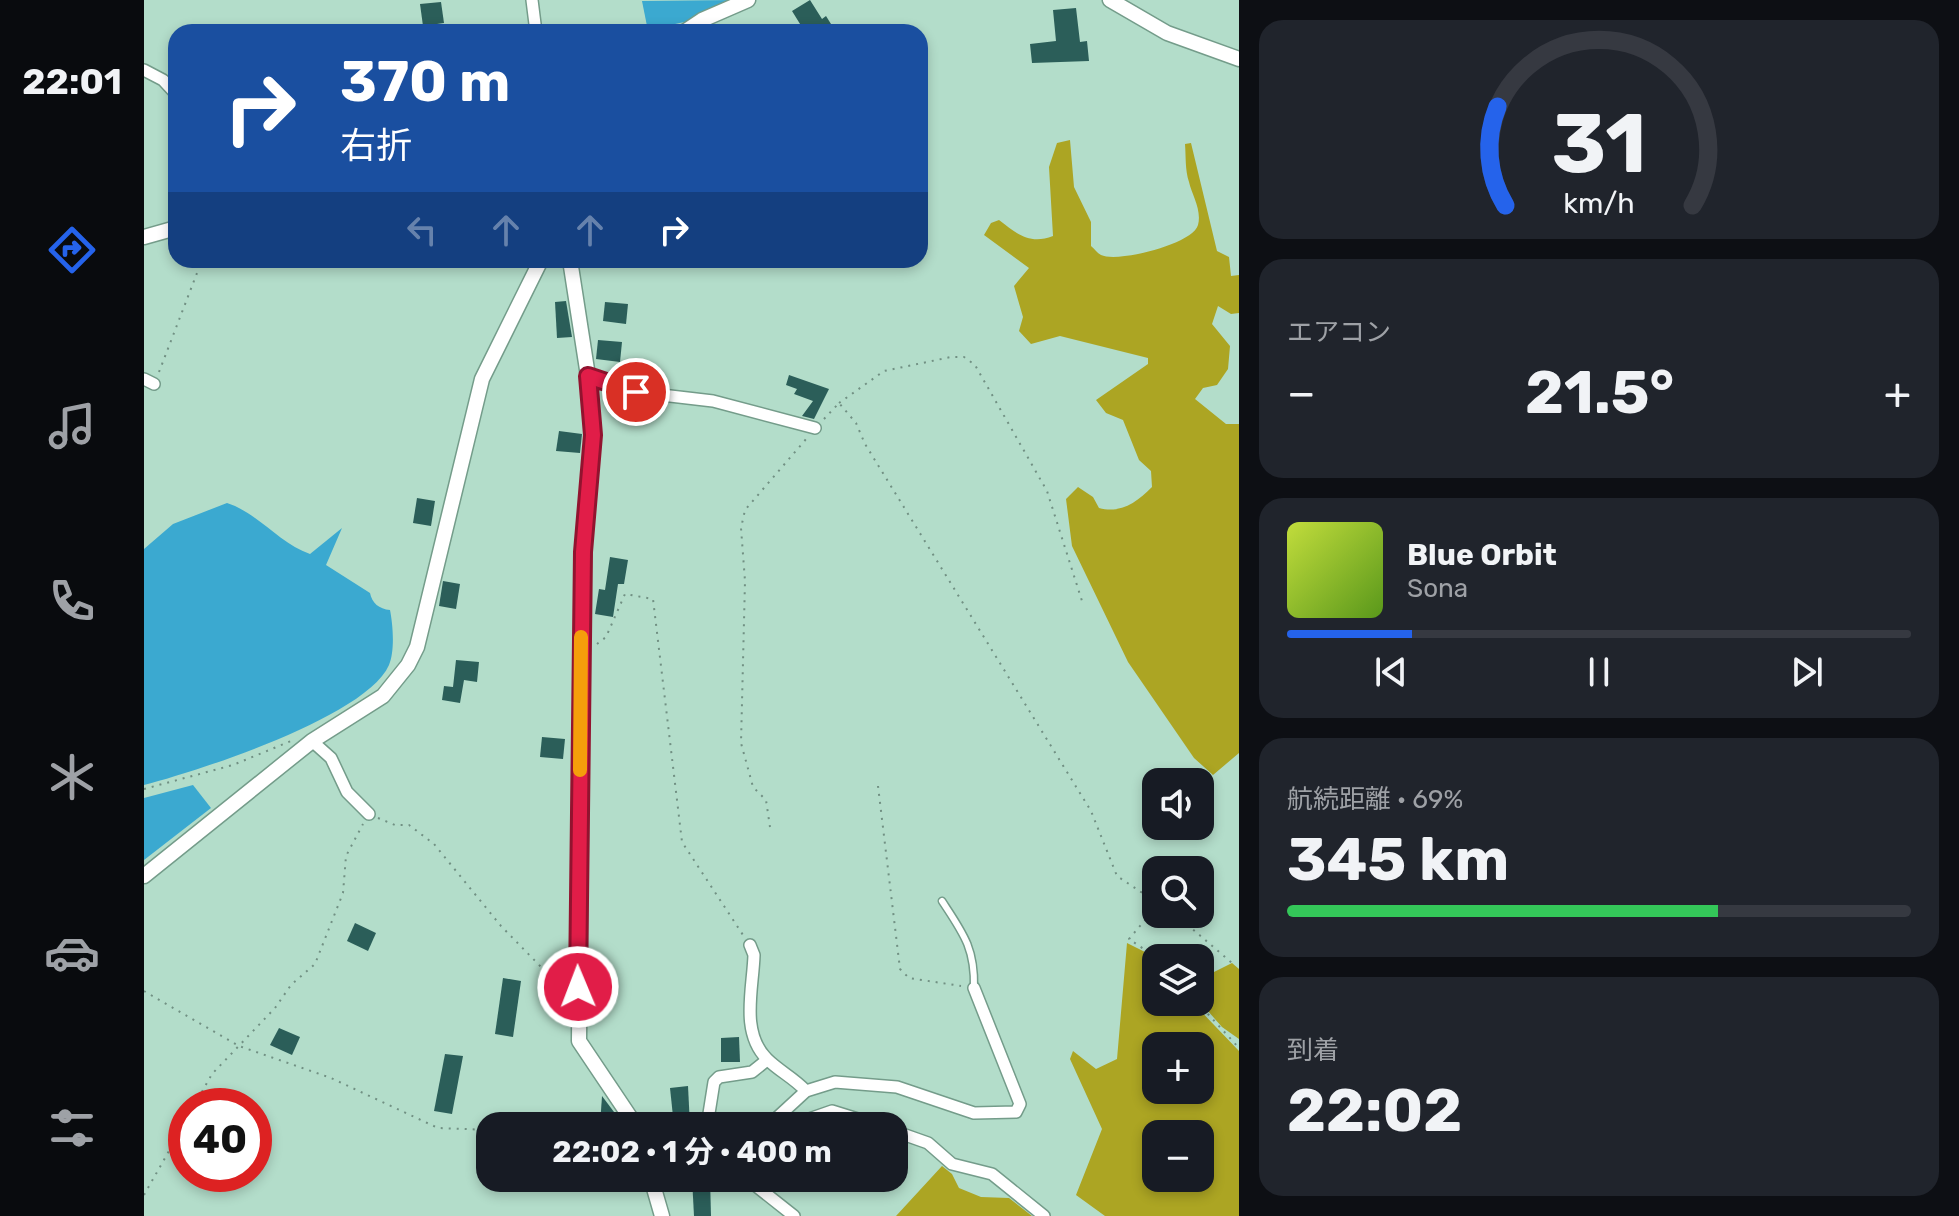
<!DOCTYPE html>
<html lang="ja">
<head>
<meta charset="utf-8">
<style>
  :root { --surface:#171b24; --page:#20242c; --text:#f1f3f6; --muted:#9ea1a6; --line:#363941; --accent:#2563eb }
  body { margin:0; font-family:Rubik,"Noto Sans JP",sans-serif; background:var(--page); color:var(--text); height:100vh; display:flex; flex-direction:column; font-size:30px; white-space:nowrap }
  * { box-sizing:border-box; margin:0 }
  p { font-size:26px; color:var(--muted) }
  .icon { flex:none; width:44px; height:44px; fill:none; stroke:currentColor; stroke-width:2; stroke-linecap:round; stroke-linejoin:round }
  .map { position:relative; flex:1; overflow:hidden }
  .drawer { display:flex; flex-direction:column; gap:20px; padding:20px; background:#0d0f14; width:720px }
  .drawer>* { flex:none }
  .guide { position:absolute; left:24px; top:24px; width:760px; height:244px; border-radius:24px; box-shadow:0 4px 12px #0003; background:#1a4fa0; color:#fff; overflow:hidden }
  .tools { position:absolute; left:998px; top:768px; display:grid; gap:16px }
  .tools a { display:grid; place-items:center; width:72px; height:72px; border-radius:16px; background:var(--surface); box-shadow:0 4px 12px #0003; font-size:40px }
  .speed { position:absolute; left:24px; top:1088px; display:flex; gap:16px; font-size:40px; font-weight:700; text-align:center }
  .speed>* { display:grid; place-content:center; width:104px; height:104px; border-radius:50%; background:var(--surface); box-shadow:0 4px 12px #0003; line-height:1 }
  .speed .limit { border:12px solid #d22; background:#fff; color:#111 }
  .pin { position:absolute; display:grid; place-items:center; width:68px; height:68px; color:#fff; margin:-34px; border:4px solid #fff; border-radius:50%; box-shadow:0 2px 8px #0007 }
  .me { position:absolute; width:88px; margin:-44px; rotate:359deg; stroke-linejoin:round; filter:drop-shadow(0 0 6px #0008) }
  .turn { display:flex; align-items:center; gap:28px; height:168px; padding:0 40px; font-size:36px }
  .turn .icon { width:104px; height:104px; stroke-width:2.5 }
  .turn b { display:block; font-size:56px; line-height:68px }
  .lanes { display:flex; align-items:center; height:76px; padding:0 40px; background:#0003; justify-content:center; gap:40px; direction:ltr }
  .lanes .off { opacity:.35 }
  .big { font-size:60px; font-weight:700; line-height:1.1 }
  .drawer .tile { flex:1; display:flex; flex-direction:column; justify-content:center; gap:12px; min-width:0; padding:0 28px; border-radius:24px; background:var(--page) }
  .drawer .dial { align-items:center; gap:0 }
  .dial svg { height:208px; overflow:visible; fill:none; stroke:var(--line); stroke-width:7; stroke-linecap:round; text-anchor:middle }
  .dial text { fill:var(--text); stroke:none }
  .song { display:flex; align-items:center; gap:24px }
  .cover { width:96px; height:96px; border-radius:12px; background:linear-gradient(135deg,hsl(70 70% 55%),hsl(90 70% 35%)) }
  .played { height:8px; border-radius:4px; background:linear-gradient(90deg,var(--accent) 20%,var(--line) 20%) }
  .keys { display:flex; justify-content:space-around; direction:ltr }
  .heat { display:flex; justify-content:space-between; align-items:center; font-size:44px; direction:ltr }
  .charge { height:12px; border-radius:6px; background:linear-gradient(90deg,#34c759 69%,var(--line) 0) }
  .trip { position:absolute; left:332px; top:1112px; width:432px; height:80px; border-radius:24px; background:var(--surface); box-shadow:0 4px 12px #0003; font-weight:700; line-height:80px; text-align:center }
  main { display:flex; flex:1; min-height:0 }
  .dock { display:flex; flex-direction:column; width:144px; justify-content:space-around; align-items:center; background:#090b0e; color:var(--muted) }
  .dock .icon { width:56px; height:56px }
  .dock .current { color:var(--accent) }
  .dock b { font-size:36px; color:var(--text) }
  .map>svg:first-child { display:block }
</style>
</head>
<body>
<main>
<nav class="dock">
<b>22:01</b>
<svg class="icon current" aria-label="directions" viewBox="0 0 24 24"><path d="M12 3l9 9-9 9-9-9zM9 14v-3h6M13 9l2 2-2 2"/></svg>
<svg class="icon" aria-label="music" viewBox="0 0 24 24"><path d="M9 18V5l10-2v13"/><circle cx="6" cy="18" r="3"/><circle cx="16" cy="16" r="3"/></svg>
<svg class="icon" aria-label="phone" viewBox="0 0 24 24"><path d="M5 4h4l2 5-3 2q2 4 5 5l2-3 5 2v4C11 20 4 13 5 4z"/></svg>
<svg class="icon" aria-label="climate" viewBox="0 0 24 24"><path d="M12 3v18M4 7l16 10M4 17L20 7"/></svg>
<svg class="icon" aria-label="car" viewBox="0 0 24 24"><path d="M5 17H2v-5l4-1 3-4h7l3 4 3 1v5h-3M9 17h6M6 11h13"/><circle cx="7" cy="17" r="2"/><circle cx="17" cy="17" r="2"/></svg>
<svg class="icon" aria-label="filters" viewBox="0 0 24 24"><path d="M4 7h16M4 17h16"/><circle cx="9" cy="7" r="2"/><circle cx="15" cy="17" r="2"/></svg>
</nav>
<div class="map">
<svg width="1095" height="1216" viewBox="0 0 1095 1216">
  <rect width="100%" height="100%" fill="#b3ddca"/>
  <g fill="#aca523" fill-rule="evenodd">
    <path d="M926 140 930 187 947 222V246C951 249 953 253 957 255 974 263 1049 244 1054 225 1058 210 1048 195 1045 182 1041 170 1042 157 1041 144L1047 143 1073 251 1085 257 1087 276 1095 275V313L1087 314 1074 306 1068 324 1086 346 1084 369 1073 385 1059 388 1051 399 1082 424H1095V753L1069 775 1050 758 984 662 928 546 922 499 934 487 949 497 955 508C977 514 993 502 1008 487L1007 471 995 460 979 420 962 413 952 400 1004 364V358L916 336 887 344 875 331 879 317 870 286 885 268 840 235 847 223 855 220C873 234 886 245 909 236L905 167 913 143Z"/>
    <path d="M983 943 1003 953 1012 962V1002H1048L1095 1051V1216H961L932 1195 958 1129 926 1059 929 1051 952 1069 973 1059ZM1012 1046H1056V1090H1012ZM1012 1134H1056V1178H1012Z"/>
    <path d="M1088 963 1095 969V1039L1078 1027 1056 1002V979Z"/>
    <path d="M798 1166 808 1174 815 1188 837 1197 865 1198 888 1216H752Z"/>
  </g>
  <g fill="#3ba9d0">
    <path d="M592 0 545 21 508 29 503 26 498 1Z"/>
    <path d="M83 503C114 513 135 543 166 554L198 528 182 565 226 593C228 603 235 609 246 610 249 625 251 651 245 665 222 717 54 771 0 785V549L29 524Z"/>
    <path d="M49 785 67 808 0 860V798Z"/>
  </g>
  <g fill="#2b5e59">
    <path d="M666 0 678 19 682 16 692 32H661L648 11Z"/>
    <path d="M297 2 300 23 279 26 276 4Z"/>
    <path d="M932 8 936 42 943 41 945 61 888 63 886 44 912 41 909 10Z"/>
    <path d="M422 301 428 337 413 338 411 302Z"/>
    <path d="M461 302 484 304 482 324 459 321Z"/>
    <path d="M454 340 478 342 476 362 452 359Z"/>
    <path d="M645 375 685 389 670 419 658 416 669 401 650 394 653 389 642 385Z"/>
    <path d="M415 431 438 434 436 453 412 451Z"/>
    <path d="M273 498 291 501 287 526 269 523Z"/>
    <path d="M466 557 484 560 480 584H474L469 617 451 614 455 589 461 590Z"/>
    <path d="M299 581 316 584 312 609 295 606Z"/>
    <path d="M312 660 335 662 333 682 320 680 316 703 298 700 300 686 309 687Z"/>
    <path d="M398 737 421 739 419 759 396 757Z"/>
    <path d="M211 923 232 933 224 951 203 941Z"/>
    <path d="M359 978 377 981 369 1037 351 1034Z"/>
    <path d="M135 1028 156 1037 148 1055 126 1045Z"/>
    <path d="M595 1037 596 1062H577V1038Z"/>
    <path d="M301 1054 319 1056 308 1114 290 1111Z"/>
    <path d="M544 1086 546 1126H530L526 1088Z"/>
    <path d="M458 1096 476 1120 475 1126H456Z"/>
    <path d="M548 1178H566L567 1216H550Z"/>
  </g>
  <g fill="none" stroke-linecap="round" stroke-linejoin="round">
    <defs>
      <path id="service" d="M798 901C819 933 831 948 830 988"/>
      <g id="minor">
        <path d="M388 0 392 32"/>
        <path d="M0 70 19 80 32 94"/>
        <path d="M444 376 492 392 569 401 671 428"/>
        <path d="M0 379 10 384"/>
        <path d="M168 741 187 758 203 792 225 814"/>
        <path d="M606 945 610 955C609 989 596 1032 623 1059 635 1071 650 1078 662 1091"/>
        <path d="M563 1126 570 1082 575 1077 608 1072 623 1060"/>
        <path d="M624 1126 662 1091 691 1082 753 1087 830 1113 872 1112 876 1104 830 988"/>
        <path d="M645 1126 688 1111 736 1126"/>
        <path d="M750 1131 784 1143 808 1164 848 1174 900 1216"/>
        <path d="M602 1178 650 1216"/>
      </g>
      <g id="tertiary">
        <path d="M966 0 1023 33 1095 59"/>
        <path d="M540 32 558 20 604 0"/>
        <path d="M0 237 32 228"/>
        <path d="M426 260 444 376 449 435 439 552 435 1041 492 1126"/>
        <path d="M0 876 168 741 239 696 264 665 273 647 338 379 397 260"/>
        <path d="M507 1178 518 1216"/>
      </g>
    </defs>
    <use href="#service" stroke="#749c8a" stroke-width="9"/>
    <use href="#minor" stroke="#749c8a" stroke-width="14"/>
    <use href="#tertiary" stroke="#749c8a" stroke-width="17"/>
    <g stroke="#719083" stroke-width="2" stroke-dasharray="2 6" stroke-linecap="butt">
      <path d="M15 372 58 260"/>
      <path d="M695 403 740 371 807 357H820L831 365 903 491 938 601"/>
      <path d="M680 419 695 403 712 423 721 444 947 811 973 876 1012 902"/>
      <path d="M453 644 462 637 481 594 509 599 538 842 599 935"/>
      <path d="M734 786 756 969 765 978 817 986"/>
      <path d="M0 789 89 765 147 741"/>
      <path d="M234 818 251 825H265L290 844 357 926 400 970 421 963"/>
      <path d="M626 827 622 800 609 787 597 743 601 581 597 528 601 510 663 438"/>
      <path d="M1012 907 985 939 1013 958"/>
      <path d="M1031 914 1088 963"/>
      <path d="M0 991 95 1046 187 1078 294 1128 346 1130"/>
      <path d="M1053 1002 1095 1048"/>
      <path d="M50 1106 68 1074 131 1008 147 985 171 964 199 893 202 856 219 824"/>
      <path d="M0 1195 42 1121"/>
    </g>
    <use href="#service" stroke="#fff" stroke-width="6"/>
    <use href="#minor" stroke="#fff" stroke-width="11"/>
    <use href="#tertiary" stroke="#fff" stroke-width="14"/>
  </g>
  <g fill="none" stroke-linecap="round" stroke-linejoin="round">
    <defs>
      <path id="route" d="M434 987 439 552 449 435 444 376 492 392"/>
    </defs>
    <use href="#route" stroke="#92132f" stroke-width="20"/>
    <use href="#route" stroke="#e11d48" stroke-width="14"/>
    <path stroke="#f59e0b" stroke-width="14" d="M436 770 437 637"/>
  </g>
</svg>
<div class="tools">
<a><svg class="icon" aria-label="sound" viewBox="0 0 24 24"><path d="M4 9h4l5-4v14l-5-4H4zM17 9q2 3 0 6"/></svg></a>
<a><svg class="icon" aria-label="search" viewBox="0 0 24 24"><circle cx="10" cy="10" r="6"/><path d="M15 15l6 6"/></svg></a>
<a><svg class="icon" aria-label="layers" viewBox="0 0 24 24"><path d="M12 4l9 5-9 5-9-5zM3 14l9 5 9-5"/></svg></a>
<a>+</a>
<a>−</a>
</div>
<div class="speed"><div class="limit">40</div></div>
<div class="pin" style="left:492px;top:392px;background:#d93025"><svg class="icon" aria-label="arrive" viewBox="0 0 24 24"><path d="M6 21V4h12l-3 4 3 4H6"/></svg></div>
<svg class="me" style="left:434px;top:987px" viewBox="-20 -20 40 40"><circle r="17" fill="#e11d48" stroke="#fff" stroke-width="3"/><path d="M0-11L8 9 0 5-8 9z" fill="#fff"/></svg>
<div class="trip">22:02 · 1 分 · 400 m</div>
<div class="guide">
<div class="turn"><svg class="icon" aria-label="right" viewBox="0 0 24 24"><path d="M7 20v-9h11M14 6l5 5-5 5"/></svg><div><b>370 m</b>右折</div></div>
<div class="lanes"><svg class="icon off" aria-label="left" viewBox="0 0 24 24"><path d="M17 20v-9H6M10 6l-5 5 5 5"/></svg><svg class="icon off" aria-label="ahead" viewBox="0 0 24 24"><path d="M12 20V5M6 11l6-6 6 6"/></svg><svg class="icon off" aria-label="ahead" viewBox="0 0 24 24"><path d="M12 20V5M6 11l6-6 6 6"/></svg><svg class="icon" aria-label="right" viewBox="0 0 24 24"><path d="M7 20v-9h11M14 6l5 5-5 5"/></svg></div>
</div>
</div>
<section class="drawer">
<div class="tile dial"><svg viewBox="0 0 100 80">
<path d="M14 69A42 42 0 1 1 86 69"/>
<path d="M14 69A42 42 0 0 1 11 31" stroke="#2563eb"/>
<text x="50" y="56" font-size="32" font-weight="700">31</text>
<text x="50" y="72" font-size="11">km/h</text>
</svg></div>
<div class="tile"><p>エアコン</p>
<div class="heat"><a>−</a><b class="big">21.5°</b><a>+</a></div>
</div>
<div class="tile">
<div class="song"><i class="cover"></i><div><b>Blue Orbit</b><p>Sona</p></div></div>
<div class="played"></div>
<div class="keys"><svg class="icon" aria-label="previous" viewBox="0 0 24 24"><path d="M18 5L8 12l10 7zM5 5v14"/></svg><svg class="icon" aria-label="pause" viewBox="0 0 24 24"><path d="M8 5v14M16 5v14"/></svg><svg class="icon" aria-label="next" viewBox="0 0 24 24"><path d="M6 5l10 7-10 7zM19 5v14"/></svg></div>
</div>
<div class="tile"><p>航続距離 · 69%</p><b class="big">345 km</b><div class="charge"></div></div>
<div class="tile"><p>到着</p><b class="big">22:02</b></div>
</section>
</main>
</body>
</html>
